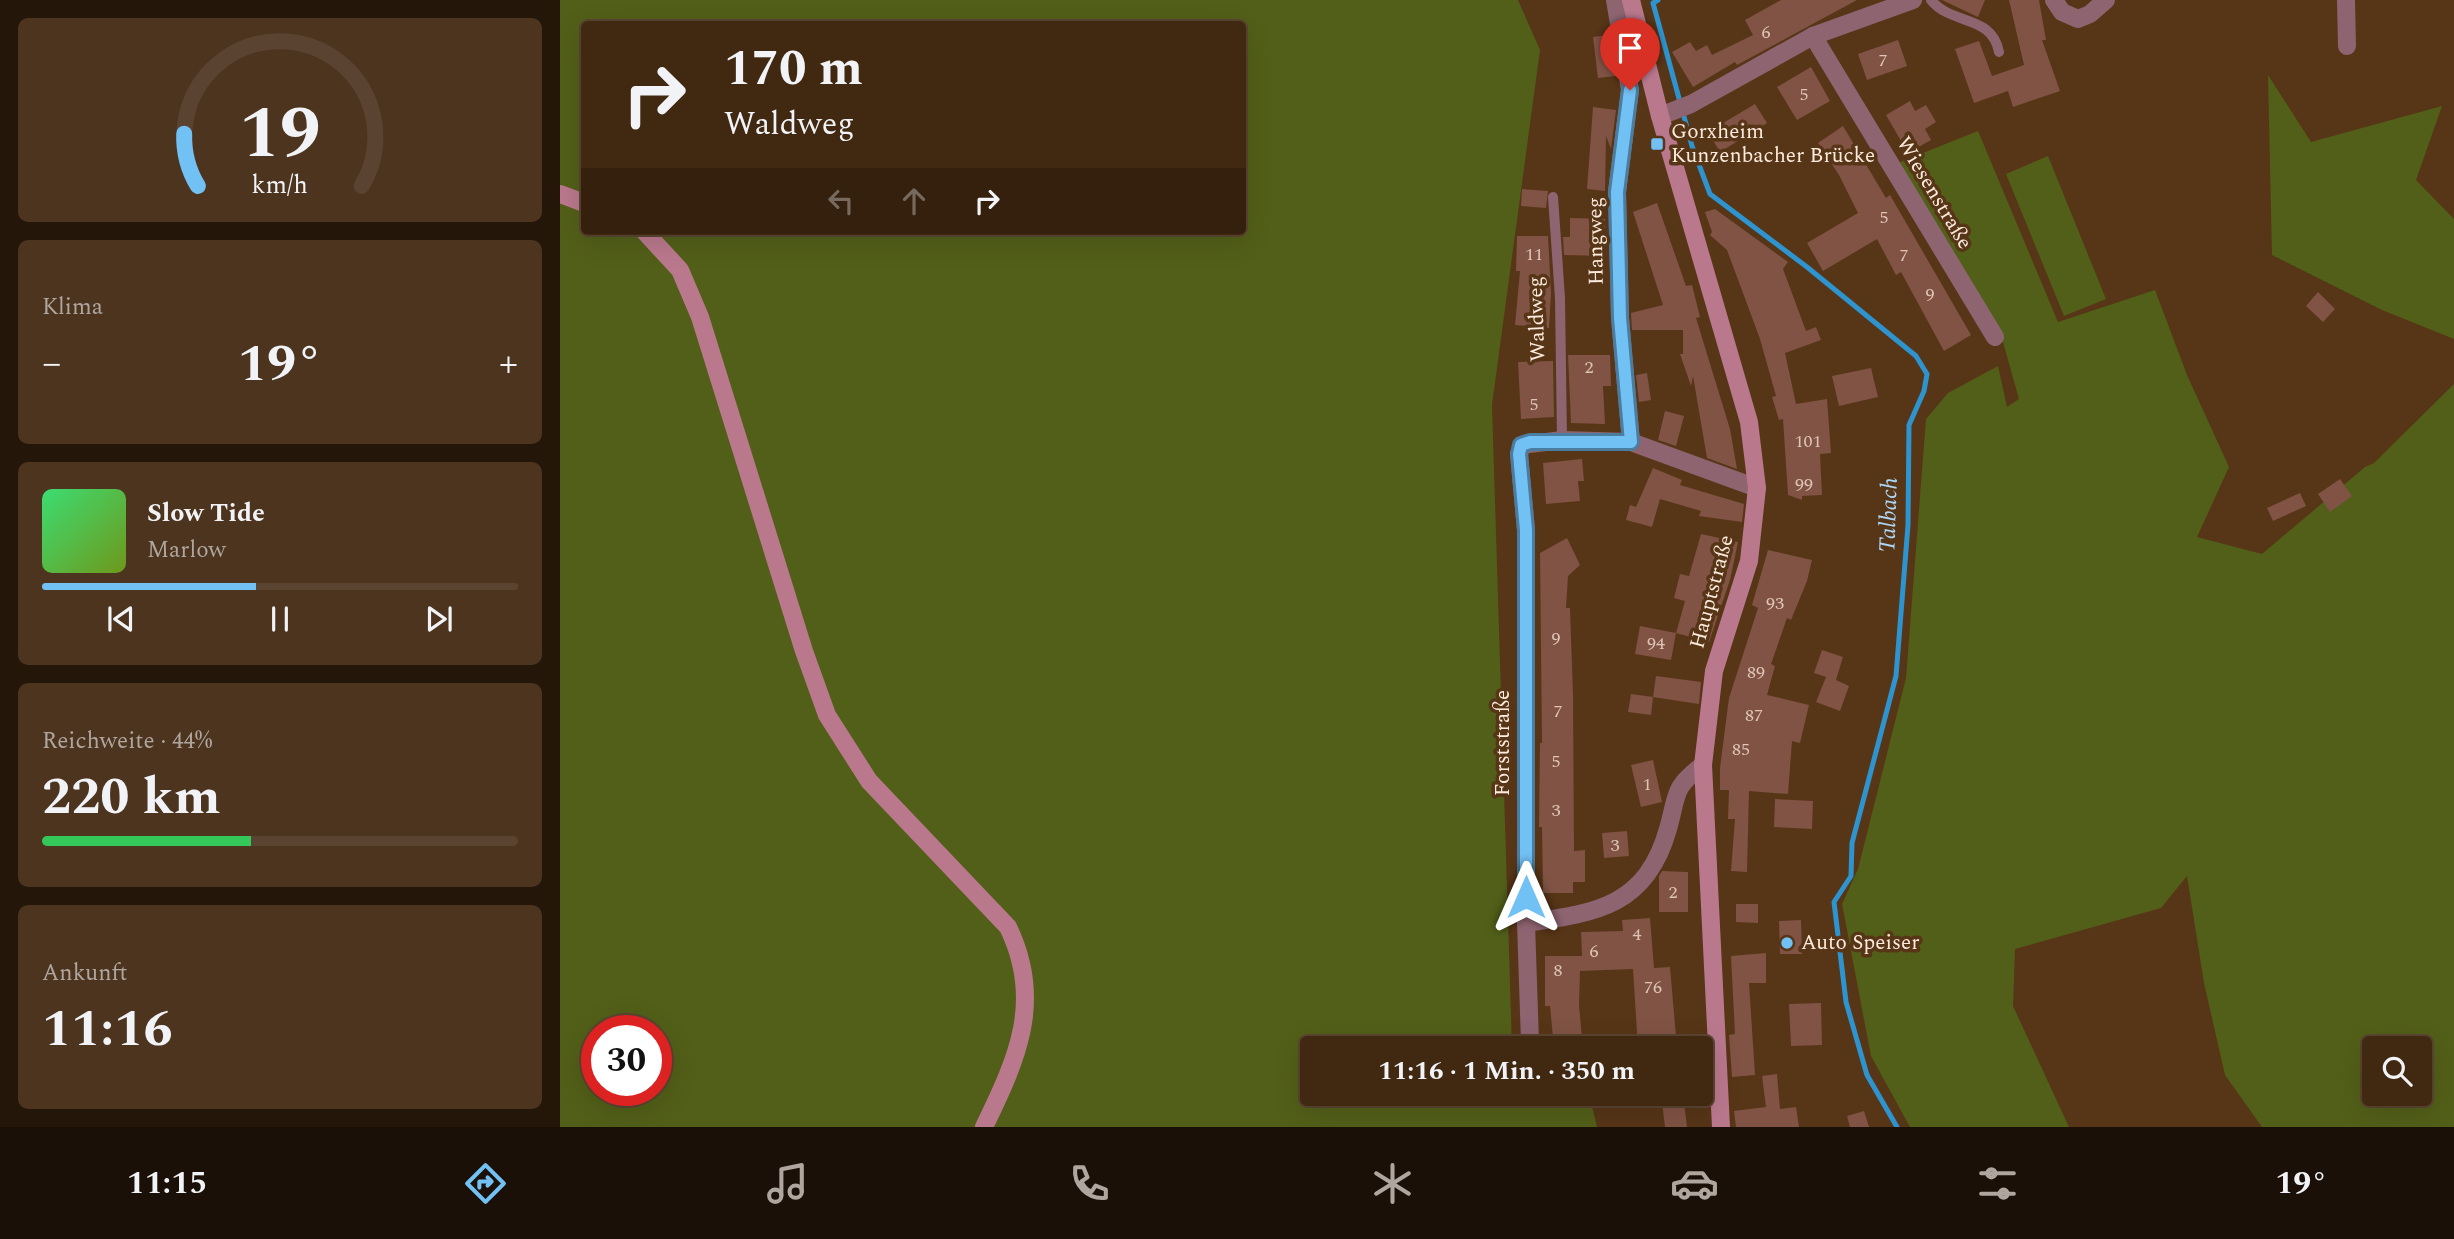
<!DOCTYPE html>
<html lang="de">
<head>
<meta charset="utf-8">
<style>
  :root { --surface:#412811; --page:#4c341f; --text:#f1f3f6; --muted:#aea69f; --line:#5a4431; --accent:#72c1f5 }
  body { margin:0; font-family:Spectral,serif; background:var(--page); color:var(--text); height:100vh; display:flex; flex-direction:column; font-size:26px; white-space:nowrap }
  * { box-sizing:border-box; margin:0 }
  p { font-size:23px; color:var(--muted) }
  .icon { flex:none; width:38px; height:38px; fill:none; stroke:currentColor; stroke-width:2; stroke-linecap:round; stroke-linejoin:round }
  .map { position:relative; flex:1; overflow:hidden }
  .side { display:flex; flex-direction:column; gap:18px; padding:18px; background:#241609; width:560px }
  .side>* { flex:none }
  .top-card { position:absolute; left:21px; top:21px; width:665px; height:214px; border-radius:7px; box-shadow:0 7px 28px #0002,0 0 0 2px var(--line); background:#412811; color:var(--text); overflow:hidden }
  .controls { position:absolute; left:1802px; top:1036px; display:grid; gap:14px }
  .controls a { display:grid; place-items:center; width:70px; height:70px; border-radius:7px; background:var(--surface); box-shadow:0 7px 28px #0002,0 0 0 2px var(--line); font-size:35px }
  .speed { position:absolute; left:21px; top:1015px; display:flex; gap:14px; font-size:35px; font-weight:700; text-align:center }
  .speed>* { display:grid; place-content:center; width:91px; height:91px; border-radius:50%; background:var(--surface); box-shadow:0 7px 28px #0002,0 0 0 2px var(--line); line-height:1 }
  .speed .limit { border:10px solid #d22; background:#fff; color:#111 }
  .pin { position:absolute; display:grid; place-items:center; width:60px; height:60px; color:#fff; margin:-72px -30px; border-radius:50% 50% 50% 0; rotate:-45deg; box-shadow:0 0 7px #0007 }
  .pin .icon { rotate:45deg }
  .me { position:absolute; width:77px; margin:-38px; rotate:0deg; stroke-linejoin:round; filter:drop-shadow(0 0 5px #0008) }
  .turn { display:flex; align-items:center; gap:24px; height:147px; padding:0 28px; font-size:32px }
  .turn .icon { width:91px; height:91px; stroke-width:2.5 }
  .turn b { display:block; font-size:49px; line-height:60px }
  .lanes { display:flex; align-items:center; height:66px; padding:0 28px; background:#0003; justify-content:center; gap:35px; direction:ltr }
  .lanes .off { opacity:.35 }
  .big { font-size:52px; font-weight:700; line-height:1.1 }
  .side .card { flex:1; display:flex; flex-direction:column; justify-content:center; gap:10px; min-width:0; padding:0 24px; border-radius:10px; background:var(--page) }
  .side .dial { align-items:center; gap:0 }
  .dial svg { height:182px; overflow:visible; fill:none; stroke:var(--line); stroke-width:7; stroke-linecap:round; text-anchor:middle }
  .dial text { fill:var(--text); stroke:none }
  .song { display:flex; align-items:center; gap:21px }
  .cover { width:84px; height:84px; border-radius:10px; background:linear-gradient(135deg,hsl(140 70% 55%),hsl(80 70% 35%)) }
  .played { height:7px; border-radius:4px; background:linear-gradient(90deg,var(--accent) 45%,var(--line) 45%) }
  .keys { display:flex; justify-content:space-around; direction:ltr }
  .heat { display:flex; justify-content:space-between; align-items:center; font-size:38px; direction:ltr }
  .charge { height:10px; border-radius:5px; background:linear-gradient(90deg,#34c759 44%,var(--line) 0) }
  .trip { position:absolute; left:740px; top:1036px; width:413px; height:70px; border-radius:7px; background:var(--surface); box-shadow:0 7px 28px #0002,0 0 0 2px var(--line); font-weight:700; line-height:70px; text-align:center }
  .dock { display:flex; height:112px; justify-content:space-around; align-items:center; background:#1a1007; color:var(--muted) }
  .dock .icon { width:49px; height:49px }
  .dock .current { color:var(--accent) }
  .dock b { font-size:32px; color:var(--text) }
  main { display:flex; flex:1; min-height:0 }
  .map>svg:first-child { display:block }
</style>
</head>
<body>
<main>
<section class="side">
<div class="card dial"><svg viewBox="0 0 100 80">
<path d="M14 69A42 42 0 1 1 86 69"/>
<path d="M14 69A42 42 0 0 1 8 46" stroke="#72c1f5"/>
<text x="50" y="56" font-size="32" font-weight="700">19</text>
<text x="50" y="72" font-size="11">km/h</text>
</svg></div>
<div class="card"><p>Klima</p>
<div class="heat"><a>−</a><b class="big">19°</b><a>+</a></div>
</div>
<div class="card">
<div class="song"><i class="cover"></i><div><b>Slow Tide</b><p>Marlow</p></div></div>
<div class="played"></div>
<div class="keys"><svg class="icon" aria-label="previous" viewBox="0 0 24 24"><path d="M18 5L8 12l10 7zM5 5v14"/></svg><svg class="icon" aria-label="pause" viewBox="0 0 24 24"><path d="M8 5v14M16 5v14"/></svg><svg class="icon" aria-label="next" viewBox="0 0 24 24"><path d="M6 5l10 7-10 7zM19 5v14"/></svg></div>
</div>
<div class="card"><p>Reichweite · 44%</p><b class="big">220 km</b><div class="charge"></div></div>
<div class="card"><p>Ankunft</p><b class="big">11:16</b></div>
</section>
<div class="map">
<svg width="1894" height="1127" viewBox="0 0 1894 1127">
  <rect width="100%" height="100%" fill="#573517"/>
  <g fill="#525f18" fill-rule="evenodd">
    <path d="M0 0H958L980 50 932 405 952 1048H752V1094H1029L1037 1127H0ZM24 24H682V231H24ZM37 1031H96V1090H37Z"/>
    <path d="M1708 75 1751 142 1882 106 1856 180 1894 219V339L1822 310 1712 255Z"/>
    <path d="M1418 131 1498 322 1595 290 1627 375 1669 467 1637 537 1702 554 1805 467 1814 463 1894 384V1127H1702L1665 1075 1644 983 1627 876 1601 908 1455 949 1453 1006 1509 1127H1350L1311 1056 1282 904 1298 869 1346 678 1366 419 1388 393 1438 366 1447 407 1459 399 1439 328 1338 163ZM1815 1048H1860V1094H1815Z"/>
    <path d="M1488 156 1546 299 1504 316 1446 174Z"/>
  </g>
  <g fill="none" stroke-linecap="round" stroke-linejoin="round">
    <path stroke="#2e94cf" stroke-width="5" d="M1098 0 1093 3 1132 146 1150 194 1247 267 1356 356 1367 374 1364 391 1349 425 1348 525 1336 676 1292 843 1291 876 1274 902 1286 1002 1307 1075 1337 1127"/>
  </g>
  <g fill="#805344">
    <path d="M1221 0H1297L1177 65 1175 62 1133 87 1112 52 1130 42 1136 51 1147 45 1152 55 1193 35 1185 20Z"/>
    <path d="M1382 0H1425L1418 17Z"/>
    <path d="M1449 0H1479L1486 40H1482L1500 91 1453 107 1448 91 1414 103 1395 49 1419 41 1432 76 1464 65Z"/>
    <path d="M1049 35 1056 76 1038 78 1033 37Z"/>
    <path d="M1338 40 1347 66 1307 80 1298 54Z"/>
    <path d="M1251 67 1270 101 1237 120 1217 87Z"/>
    <path d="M1350 101 1355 111 1366 105 1376 122 1365 129 1371 140 1348 153 1326 115Z"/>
    <path d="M1195 104 1207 123 1160 152 1148 132Z"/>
    <path d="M1033 107 1056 110 1051 149 1046 136 1045 191 1027 189Z"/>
    <path d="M1283 126 1326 198 1330 195 1411 335 1384 351 1341 272 1336 275 1317 239 1263 271 1247 243 1298 213 1279 175 1258 143Z"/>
    <path d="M962 189 988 191 986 208 961 206Z"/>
    <path d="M1097 203 1126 286 1132 285 1140 317 1136 318 1170 429 1177 469 1147 458 1133 376 1131 386 1120 354H1123V330H1072L1071 313 1103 305 1073 212Z"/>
    <path d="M1155 209 1228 262 1223 269 1246 331 1256 327 1261 340 1225 353 1236 404 1267 399 1271 453 1260 454 1262 495 1242 496V500L1228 495 1223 419 1219 420 1212 397 1216 396 1200 339 1167 250 1150 235 1152 232 1145 212Z"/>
    <path d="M1010 218 1045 219 1044 256 1004 255 1003 237H1010Z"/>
    <path d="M957 236H988L991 293 989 328 955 325 960 271H956Z"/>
    <path d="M1758 292 1775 309 1763 322 1746 306Z"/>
    <path d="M1008 355H1050L1051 386H1043L1045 424 1011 423Z"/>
    <path d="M993 361 994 417 961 419 958 362Z"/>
    <path d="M1311 368 1318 397 1279 406 1272 376Z"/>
    <path d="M1087 373 1091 400 1079 402 1076 375Z"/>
    <path d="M1105 411 1124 416 1116 446 1098 440Z"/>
    <path d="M1022 459 1024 481H1018L1020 501 986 504 983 463Z"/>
    <path d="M1093 468 1122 480 1120 485 1184 504 1182 522 1139 516 1141 511 1100 499 1092 527 1066 520 1070 505 1076 507Z"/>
    <path d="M1780 479 1792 496 1770 512 1758 494Z"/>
    <path d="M1740 493 1746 506 1713 521 1707 508Z"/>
    <path d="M1141 534 1178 542 1170 580 1149 642 1116 633 1125 601 1114 598 1120 574 1129 576Z"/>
    <path d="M1007 538 1020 565 1008 576 1006 608H1010L1013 694 1014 851 1025 850V882H1013V893H983L982 827H979L980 743H982L980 553Z"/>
    <path d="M1208 550 1252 560 1247 581 1231 620 1227 618 1211 664 1215 666 1207 695 1249 705 1240 743 1232 741 1228 794 1189 791 1187 872 1171 871 1175 819H1168L1169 790H1160V768L1169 698 1198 608 1192 605Z"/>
    <path d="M1080 626 1116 633 1111 660 1075 654Z"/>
    <path d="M1262 650 1283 657 1276 680 1289 686 1280 711 1256 702 1266 677 1254 673Z"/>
    <path d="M1096 676 1141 682 1139 704 1093 697Z"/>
    <path d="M1071 694 1093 697 1091 715 1068 712Z"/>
    <path d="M1093 760 1102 802 1081 807 1071 765Z"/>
    <path d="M1215 799 1253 801 1252 829 1214 827Z"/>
    <path d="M1067 831 1069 856 1044 858 1042 833Z"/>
    <path d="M1102 871 1128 872V912H1099V876Z"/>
    <path d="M1176 904H1198V923L1176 922Z"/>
    <path d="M1090 918 1094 968 1110 967 1117 1048H1078L1073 969 1020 971 1019 1006 1023 1048H994L990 1006H985V956H1022L1021 932 1063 931 1062 920Z"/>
    <path d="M1241 920 1242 954H1220L1219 921Z"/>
    <path d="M1206 953V983H1189L1195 1075 1172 1077 1169 1035 1175 1034 1171 956Z"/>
    <path d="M1261 1003 1262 1045 1231 1046 1229 1004Z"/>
    <path d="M1217 1074 1220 1109 1236 1107 1239 1127H1176L1174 1111 1206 1107 1202 1076Z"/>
    <path d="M1101 1094H1123L1127 1127H1105Z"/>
    <path d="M1304 1111 1309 1127H1290L1287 1116Z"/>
  </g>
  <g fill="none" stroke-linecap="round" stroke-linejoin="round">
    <g stroke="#8e6471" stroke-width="10">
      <path d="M1371 0C1392 26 1432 14 1439 52"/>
      <path d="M993 197 1000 298 1002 440"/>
    </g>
    <g stroke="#8e6471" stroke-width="18">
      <path d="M1055 0 1070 90 1057 192 1060 318 1071 442"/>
      <path d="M1494 0 1502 12 1518 19 1530 14 1546 0"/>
      <path d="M1786 0 1787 46"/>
      <path d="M1253 36 1435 337"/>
      <path d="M1100 116 1131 104 1253 36 1353 0"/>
      <path d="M966 923C1035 913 1086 907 1108 829 1118 794 1112 788 1143 765"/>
      <path d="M970 1042 966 923V530L959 454 962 445 1002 440 1071 442 1197 488"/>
    </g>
    <g stroke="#ba788d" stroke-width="18">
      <path d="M1071 0 1100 116 1189 422 1197 488 1189 561 1154 671 1143 765 1161 1127"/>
      <path d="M0 194 24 203"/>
      <path d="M84 231 120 270 140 317 244 651 267 715 309 781 448 927C484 1001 457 1059 424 1127"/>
    </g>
  </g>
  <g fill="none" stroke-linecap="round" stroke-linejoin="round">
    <defs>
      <path id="route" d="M966 897V530L959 454 961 445 970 442H1071L1060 318 1057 192 1070 90"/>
    </defs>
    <use href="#route" stroke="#4a7d9f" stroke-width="18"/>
    <use href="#route" stroke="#72c1f5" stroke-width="12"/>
  </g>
  <g fill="#72c1f5" stroke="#573517" stroke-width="2.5">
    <rect x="1090" y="137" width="14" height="14" rx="3.5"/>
    <circle cx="1227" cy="943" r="7"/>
  </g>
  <g text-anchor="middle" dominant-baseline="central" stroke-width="7" stroke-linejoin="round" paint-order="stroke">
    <g font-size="18" fill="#dec5b8">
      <text x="1206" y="32">6</text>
      <text x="1323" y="60">7</text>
      <text x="1244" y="94">5</text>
      <text x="1324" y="217">5</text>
      <text x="974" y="254">11</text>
      <text x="1344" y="255">7</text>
      <text x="1370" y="294">9</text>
      <text x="1029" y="367">2</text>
      <text x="974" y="404">5</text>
      <text x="1248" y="441">101</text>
      <text x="1244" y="484">99</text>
      <text x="1215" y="603">93</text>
      <text x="996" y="638">9</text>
      <text x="1096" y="643">94</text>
      <text x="1196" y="672">89</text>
      <text x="998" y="711">7</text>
      <text x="1194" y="715">87</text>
      <text x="1181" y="749">85</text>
      <text x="996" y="761">5</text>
      <text x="1087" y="784">1</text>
      <text x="996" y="810">3</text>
      <text x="1055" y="845">3</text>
      <text x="1113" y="892">2</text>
      <text x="1077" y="934">4</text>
      <text x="1034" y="951">6</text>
      <text x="998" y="970">8</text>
      <text x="1093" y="987">76</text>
    </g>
    <g font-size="21" fill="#fdebde" stroke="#573517" text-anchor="start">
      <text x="1111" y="132">Gorxheim<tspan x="1111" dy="24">Kunzenbacher Brücke</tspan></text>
      <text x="1241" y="943">Auto Speiser</text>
    </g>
    <g font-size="21" fill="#fdebde" stroke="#573517">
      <text transform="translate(1374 193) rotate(59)">Wiesenstraße</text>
      <text transform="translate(1036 241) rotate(-91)">Hangweg</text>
      <text transform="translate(977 319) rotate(-92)">Waldweg</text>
      <text transform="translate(1152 592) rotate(-75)">Hauptstraße</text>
      <text transform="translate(943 743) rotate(-90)">Forststraße</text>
    </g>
    <g font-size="23" font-style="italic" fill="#acd7f6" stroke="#573517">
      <text transform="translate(1329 515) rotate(-88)">Talbach</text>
    </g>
  </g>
</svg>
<div class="controls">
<a><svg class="icon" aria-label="search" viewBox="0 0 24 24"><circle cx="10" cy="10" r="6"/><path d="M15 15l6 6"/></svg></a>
</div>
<div class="speed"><div class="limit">30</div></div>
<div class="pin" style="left:1070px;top:90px;background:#d93025"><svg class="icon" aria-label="arrive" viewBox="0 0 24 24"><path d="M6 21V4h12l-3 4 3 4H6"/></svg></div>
<svg class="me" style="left:966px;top:897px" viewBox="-20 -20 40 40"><path d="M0-17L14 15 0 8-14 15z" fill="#72c1f5" stroke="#fff" stroke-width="4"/></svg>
<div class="trip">11:16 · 1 Min. · 350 m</div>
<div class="top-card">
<div class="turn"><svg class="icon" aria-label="right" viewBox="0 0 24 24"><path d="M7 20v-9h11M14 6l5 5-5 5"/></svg><div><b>170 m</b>Waldweg</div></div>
<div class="lanes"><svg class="icon off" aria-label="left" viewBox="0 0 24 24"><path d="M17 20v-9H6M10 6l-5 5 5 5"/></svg><svg class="icon off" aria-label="ahead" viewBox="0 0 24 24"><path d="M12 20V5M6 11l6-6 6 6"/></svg><svg class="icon" aria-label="right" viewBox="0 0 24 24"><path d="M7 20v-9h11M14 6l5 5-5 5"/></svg></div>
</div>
</div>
</main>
<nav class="dock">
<b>11:15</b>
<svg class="icon current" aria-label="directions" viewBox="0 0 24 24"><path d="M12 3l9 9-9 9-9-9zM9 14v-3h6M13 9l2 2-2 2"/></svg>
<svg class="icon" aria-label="music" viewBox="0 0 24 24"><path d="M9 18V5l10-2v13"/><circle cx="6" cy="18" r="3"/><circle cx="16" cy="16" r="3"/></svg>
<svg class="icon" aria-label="phone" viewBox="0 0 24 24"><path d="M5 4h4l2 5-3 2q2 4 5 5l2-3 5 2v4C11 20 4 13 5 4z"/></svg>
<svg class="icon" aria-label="climate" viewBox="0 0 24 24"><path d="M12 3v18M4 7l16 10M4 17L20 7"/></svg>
<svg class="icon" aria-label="car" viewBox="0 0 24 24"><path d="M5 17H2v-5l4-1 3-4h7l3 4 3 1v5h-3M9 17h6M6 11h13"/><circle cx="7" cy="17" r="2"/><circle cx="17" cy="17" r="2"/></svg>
<svg class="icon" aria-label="filters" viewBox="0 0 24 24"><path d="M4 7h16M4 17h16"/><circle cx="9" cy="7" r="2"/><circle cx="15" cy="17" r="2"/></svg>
<b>19°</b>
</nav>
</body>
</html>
